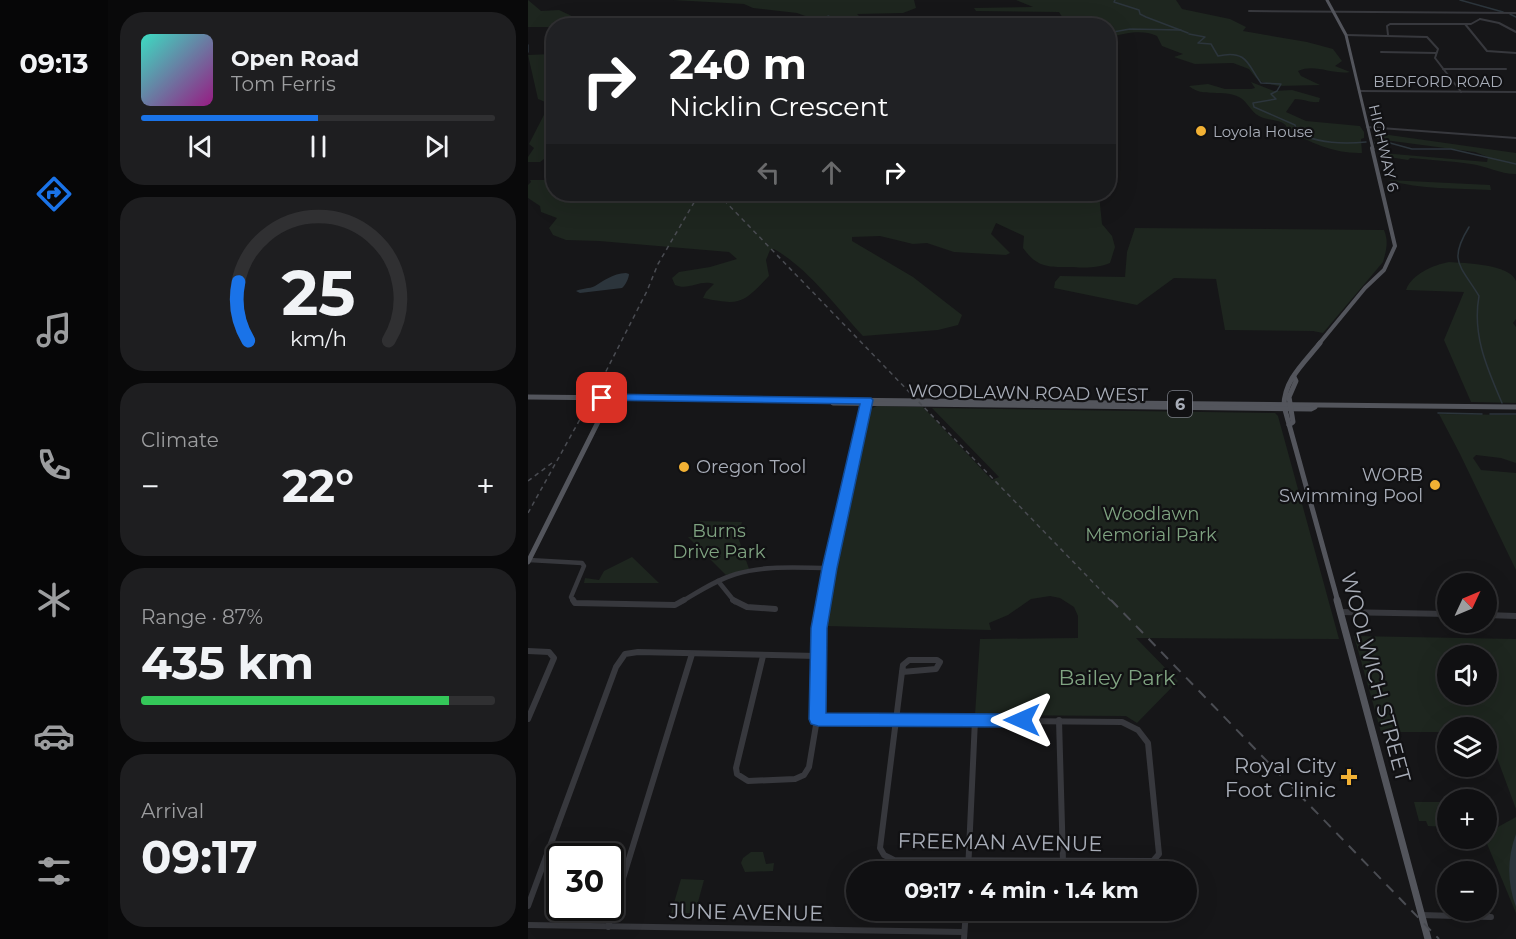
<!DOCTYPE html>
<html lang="en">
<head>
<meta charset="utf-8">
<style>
  :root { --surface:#101012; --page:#1e1e20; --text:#f1f3f6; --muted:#9c9d9f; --line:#303032; --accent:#1a73e8 }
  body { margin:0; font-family:Montserrat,sans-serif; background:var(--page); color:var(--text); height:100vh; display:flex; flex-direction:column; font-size:22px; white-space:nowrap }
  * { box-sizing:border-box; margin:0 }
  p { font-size:20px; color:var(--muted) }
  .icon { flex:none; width:33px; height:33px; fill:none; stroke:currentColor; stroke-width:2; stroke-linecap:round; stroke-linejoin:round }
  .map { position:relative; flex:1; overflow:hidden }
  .drawer { display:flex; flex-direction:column; gap:12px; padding:12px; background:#09090a; width:420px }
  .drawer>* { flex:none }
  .guide { position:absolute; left:18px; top:18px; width:570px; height:183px; border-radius:24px; box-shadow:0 6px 24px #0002,0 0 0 2px var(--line); background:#202124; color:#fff; overflow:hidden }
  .needle { width:39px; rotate:46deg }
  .tools { position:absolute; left:909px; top:573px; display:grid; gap:12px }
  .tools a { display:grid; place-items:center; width:60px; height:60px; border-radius:50%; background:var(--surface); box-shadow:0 6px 24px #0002,0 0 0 2px var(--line); font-size:30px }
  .speed { position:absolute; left:18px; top:843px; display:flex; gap:12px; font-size:30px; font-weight:700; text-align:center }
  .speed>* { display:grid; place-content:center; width:78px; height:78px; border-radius:50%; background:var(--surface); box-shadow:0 6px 24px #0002,0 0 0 2px var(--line); line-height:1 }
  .speed .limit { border:3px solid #111; border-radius:9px; background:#fff; color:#111 }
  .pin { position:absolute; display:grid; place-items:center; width:51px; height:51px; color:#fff; margin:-26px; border-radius:12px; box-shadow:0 3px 9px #0006 }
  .me { position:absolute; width:66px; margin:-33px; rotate:270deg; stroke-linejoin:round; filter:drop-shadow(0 0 4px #0008) }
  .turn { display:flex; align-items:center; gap:21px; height:126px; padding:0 24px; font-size:27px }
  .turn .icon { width:78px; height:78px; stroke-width:2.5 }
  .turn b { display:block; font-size:42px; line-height:51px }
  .lanes { display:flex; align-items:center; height:57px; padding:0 24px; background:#0003; justify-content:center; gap:30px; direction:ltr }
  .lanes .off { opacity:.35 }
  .big { font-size:45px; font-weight:700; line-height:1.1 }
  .drawer .widget { flex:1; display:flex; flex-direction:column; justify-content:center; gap:9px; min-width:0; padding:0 21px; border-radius:24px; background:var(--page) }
  .drawer .dial { align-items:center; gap:0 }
  .dial svg { height:156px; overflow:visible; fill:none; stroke:var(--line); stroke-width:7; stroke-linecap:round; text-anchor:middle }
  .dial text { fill:var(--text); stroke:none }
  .song { display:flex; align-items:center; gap:18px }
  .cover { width:72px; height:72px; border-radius:9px; background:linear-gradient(135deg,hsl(170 70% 55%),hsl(310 70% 35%)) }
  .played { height:6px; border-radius:3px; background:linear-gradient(90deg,var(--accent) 50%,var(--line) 50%) }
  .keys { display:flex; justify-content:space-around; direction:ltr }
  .heat { display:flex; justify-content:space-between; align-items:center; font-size:33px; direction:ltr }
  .charge { height:9px; border-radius:4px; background:linear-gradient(90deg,#34c759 87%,var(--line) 0) }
  .trip { position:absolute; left:318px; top:861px; width:351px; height:60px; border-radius:30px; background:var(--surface); box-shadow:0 6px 24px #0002,0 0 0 2px var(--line); font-weight:700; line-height:60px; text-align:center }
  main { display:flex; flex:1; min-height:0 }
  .dock { display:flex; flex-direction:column; width:108px; justify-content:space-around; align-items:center; background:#060607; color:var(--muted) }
  .dock .icon { width:42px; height:42px }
  .dock .active { color:var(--accent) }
  .dock b { font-size:27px; color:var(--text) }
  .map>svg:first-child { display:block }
</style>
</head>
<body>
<main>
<nav class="dock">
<b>09:13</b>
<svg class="icon active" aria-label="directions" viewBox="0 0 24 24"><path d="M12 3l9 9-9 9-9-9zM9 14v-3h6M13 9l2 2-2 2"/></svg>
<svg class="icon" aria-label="music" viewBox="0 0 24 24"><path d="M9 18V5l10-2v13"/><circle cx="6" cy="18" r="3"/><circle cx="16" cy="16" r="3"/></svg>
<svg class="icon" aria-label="phone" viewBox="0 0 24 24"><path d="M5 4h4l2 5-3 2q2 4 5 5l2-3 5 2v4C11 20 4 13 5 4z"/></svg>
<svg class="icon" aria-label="climate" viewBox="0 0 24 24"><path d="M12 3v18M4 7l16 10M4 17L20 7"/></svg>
<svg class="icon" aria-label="car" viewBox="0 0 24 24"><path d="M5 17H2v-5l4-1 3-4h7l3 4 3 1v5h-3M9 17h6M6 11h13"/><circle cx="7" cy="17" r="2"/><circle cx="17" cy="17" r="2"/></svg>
<svg class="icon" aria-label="filters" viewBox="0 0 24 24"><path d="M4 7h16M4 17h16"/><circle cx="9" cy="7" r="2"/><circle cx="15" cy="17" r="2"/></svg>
</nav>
<section class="drawer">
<div class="widget">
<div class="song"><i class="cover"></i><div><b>Open Road</b><p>Tom Ferris</p></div></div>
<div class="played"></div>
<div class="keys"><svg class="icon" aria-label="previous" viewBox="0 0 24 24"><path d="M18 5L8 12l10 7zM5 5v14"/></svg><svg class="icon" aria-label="pause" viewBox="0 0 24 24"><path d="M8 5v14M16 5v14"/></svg><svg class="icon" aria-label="next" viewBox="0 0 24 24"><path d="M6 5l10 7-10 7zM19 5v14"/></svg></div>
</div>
<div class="widget dial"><svg viewBox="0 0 100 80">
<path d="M14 69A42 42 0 1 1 86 69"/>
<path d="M14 69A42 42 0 0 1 9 39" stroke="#1a73e8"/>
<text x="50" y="56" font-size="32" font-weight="700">25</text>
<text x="50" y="72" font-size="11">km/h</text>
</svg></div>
<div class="widget"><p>Climate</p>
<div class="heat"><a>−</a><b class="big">22°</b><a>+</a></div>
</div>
<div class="widget"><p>Range · 87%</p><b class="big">435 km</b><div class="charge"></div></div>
<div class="widget"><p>Arrival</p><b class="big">09:17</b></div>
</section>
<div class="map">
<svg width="988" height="939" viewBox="0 0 988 939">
  <rect width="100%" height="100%" fill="#161618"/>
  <g fill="#1e261f" fill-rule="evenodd">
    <path d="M0 0 13 11 31 10 50 19 48 22 26 26 25 27H0Z"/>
    <path d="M145 0H386L388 8 375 13 329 14 335 20 329 23 335 25 305 26 269 13 225 8 216 4Z"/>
    <path d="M488 0H648L654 9 702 19 718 27 715 31 779 42 805 49 814 61 807 66 822 72C804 75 787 63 770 71L773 76 792 85 750 86 734 82 728 78 721 69 705 63 667 64 646 57 655 54 634 46 629 36C614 29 596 33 581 38L580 26 543 25 538 23 531 12 448 11 446 8 505 7Z"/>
    <path d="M25 54V156H20L12 162H0V157L6 148 1 144 18 111 22 107V104L10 99 0 55Z"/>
    <path d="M723 82 746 91 764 90 792 98 791 102C782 103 776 99 767 99L758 112 778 121 832 126 836 132V138L833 139 834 153C808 154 782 143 760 130 757 118 742 122 731 116 723 112 719 101 711 97 696 89 674 98 661 86L680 84 697 89H723L727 88Z"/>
    <path d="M847 133 988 153V174C971 174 959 166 943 164 923 161 902 160 882 158L880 160 854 156V153L959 162 960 157 947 152 849 139Z"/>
    <path d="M2 180H25L26 194H571L574 224 584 236 587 247 582 263C569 268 559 268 545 267 522 267 510 269 495 248L496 236 468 223 463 234 482 253 478 255 426 252 399 243 385 244 352 236 324 237V241L385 277 434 315 430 325 410 330 335 336C308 307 281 269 246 249L242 250 238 260 241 276C215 303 213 306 175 298L178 292 186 284C172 279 161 291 147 285L144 278 151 272 182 267 209 259 201 252 71 241 38 240 25 235 21 228 29 218 13 212 12 206 0 198V185L3 182Z"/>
    <path d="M860 180 962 185 963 190C928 188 893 190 860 180Z"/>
    <path d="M607 228 856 230C861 242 858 251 855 262L795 333 785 331 697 330 688 279 646 278 609 305 526 288 527 282 532 276 597 277 599 252Z"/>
    <path d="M921 262C936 263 982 264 988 281 988 291 988 308 988 319L985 323 988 327V403L943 402 916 340 936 292 878 290C884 274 905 265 921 262Z"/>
    <path d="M349 406 395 407 464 480 471 477 404 408 747 413 750 416 811 639 608 638 650 681 609 723 598 716 447 715 452 639 550 638V616L546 607 532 598 522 596 503 599 480 615 461 623 463 630 298 626 299 607 340 410Z"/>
    <path d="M911 414 988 415V463L973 458 948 455 945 458 953 470 988 473V570L932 454Z"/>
    <path d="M172 521 214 522 210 537 221 569 198 575 160 537H164Z"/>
    <path d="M104 557 131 583H56L57 578 71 580 76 571Z"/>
    <path d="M826 636 988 639V809L958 728H920L919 732H853ZM920 656H958V694H920Z"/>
    <path d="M886 802H919V827L900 826 898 821H891Z"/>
    <path d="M988 817V913L957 839 959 833Z"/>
    <path d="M223 852H235L238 864 246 863 245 871 217 872 213 863 215 858Z"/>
    <path d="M153 879 176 880 167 913H143Z"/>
  </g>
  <g fill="#2c353c">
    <path d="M98 273 101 274C101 278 97 286 94 288L52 293 48 291C54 288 61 289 67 286 77 280 84 274 98 273Z"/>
    <path d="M988 834V907C979 883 979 858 988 834Z"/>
  </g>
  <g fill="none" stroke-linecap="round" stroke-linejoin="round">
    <g stroke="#2c353c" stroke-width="1.5">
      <path d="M587 0 586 2 611 10 612 14 618 17 660 33"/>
      <path d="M932 0 975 12"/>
      <path d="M982 14 988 17"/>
      <path d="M300 16 321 26"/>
      <path d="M585 32 602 29 653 30"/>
      <path d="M661 34 677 37 670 43 683 44 690 56C720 49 720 66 733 83L753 84 749 91 743 94 748 99 725 103 726 107 767 125 769 132C789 144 816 144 838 142"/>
      <path d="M580 35 584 34"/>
      <path d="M0 45V52"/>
      <path d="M847 143H862L884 149H923L988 164"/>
      <path d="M941 227C920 261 932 265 951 296 944 335 959 368 974 403"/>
      <path d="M910 413 954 414"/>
      <path d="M962 414H988"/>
    </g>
    <g stroke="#37383d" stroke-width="2">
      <path d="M721 11 988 13"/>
      <path d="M952 19 971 23 988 32"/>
      <path d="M937 24 959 51 988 53"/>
      <path d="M818 35 899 37 910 49 907 58 933 92"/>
      <path d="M860 35 859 26 862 24H943L952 19"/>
      <path d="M853 52 908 53"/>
      <path d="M915 69H978"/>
      <path d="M831 91 988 92"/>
      <path d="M839 127 988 138"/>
    </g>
    <g stroke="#37383d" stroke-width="4.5">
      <path d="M1 560 54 563 56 566 43 597 46 602"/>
      <path d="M190 581 207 602"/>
      <path d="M153 602C170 592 188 580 208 574 237 565 271 568 302 568"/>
      <path d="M296 602 339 400"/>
    </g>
    <g stroke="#37383d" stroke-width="6">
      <path d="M45 600 47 603 147 605 156 600"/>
      <path d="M205 600 219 607 247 609"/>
      <path d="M812 612 920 614"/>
      <path d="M958 615 988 616"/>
      <path d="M0 651 21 652 26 658 0 719"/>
      <path d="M235 656 208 768 209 774 220 781 267 779 276 775 281 767 289 719 291 628 296 600"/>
      <path d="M381 660H409L412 662 408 669 374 672 375 665Z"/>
      <path d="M289 719 368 720"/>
      <path d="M368 720 594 722 610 730 620 743 631 854 625 861 366 860 356 855 352 848Z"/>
      <path d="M368 720 374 672"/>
      <path d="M531 720 535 861"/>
      <path d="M440 872 447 720"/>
      <path d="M0 906 88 667 97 654 110 652 289 656"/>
      <path d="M893 915 963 917"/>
      <path d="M0 925 436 932"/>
      <path d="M80 927 164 654"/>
      <path d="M436 939 438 910"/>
    </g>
    <path stroke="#53555c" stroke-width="3" d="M799 0 818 35 845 149"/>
    <path stroke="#53555c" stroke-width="4" d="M790 345 837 288 856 270 867 246 844 148"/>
    <g stroke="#53555c" stroke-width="5">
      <path d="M792 343C776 363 756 380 756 406L810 602"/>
      <path d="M0 397 988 407"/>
      <path d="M305 403 783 409 787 407"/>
      <path d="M761 425 765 422 761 397 768 381 766 377"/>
      <path d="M0 562 82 398"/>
    </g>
    <path stroke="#53555c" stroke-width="7" d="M809 600 900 939"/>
    <g stroke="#4a4c52" stroke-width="1.5" stroke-dasharray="4.5 4" stroke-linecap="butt">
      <path d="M190 194 584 602"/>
      <path d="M0 481 24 463"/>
      <path d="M0 513 71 385 119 291 130 264 171 194"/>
    </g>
    <path stroke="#4a4c52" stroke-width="2" stroke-dasharray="10 8" stroke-linecap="butt" d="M583 600 911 939"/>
  </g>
  <path fill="#1a73e8" stroke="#114b97" stroke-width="1.5" d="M74 394 343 398 345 400 309 568 299 628 298 713 494 714 500 716 503 720 500 725 494 727 290 726 283 724 281 719 283 628 294 568 332 404 70 400 68 398 70 395Z"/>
  <g fill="#f2b134" stroke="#111113" stroke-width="2">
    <circle cx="673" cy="131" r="6"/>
    <circle cx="156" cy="467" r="6"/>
    <circle cx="907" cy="485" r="6"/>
    <path d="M818 768h6v6h6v6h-6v6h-6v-6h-6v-6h6z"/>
  </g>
  <g text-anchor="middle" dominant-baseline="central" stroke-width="4.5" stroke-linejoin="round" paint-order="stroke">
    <g font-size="15" fill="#a8adb8" stroke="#111113">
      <text x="910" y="81">BEDFORD ROAD</text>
      <text transform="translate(856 148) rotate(77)">HIGHWAY 6</text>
    </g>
    <g font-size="15" fill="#a8adb8" stroke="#111113" text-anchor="start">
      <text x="685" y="131">Loyola House</text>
    </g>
    <rect fill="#111113" stroke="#7b7e86" stroke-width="1.5" x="640" y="391" width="24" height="26" rx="4.5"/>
    <g font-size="16" font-weight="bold" fill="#a8adb8">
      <text x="652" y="404">6</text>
    </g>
    <g font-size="18" fill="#a8adb8" stroke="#111113">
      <text transform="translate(500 393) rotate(1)">WOODLAWN ROAD WEST</text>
    </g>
    <g font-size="18" fill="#a8adb8" stroke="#111113" text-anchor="start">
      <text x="168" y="467">Oregon Tool</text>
      <text x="895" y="475" text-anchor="end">WORB<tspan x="895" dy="21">Swimming Pool</tspan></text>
    </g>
    <g font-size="18" fill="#7fa381" stroke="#111113">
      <text x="623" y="514">Woodlawn<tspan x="623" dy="21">Memorial Park</tspan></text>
      <text x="191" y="531">Burns<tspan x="191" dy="21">Drive Park</tspan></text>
    </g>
    <g font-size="21" fill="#7fa381" stroke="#111113">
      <text x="589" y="677">Bailey Park</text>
    </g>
    <g font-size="21" fill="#a8adb8" stroke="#111113">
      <text transform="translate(848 677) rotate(75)">WOOLWICH STREET</text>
      <text transform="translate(472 842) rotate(1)">FREEMAN AVENUE</text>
      <text transform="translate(218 912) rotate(1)">JUNE AVENUE</text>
    </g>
    <g font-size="21" fill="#a8adb8" stroke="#111113" text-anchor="end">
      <text x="808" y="765">Royal City<tspan x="808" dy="24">Foot Clinic</tspan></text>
    </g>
  </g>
</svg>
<div class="tools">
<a><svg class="needle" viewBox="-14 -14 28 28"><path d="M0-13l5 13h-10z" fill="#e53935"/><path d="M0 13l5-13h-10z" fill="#9c9d9f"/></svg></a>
<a><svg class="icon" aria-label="sound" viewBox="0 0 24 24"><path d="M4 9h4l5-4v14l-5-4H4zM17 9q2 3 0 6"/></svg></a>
<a><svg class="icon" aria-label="layers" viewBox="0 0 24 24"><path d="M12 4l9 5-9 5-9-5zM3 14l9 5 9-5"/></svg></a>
<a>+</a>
<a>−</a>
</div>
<div class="speed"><div class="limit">30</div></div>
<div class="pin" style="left:74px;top:398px;background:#d93025"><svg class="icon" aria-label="arrive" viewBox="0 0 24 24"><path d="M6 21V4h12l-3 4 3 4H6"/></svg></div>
<svg class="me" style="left:494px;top:720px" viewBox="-20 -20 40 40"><path d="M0-17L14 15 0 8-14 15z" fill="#1a73e8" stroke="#fff" stroke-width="4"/></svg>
<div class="trip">09:17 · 4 min · 1.4 km</div>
<div class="guide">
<div class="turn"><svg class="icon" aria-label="right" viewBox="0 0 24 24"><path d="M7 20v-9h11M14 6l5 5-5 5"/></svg><div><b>240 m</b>Nicklin Crescent</div></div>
<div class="lanes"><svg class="icon off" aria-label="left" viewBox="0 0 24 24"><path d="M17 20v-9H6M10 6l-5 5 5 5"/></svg><svg class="icon off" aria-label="ahead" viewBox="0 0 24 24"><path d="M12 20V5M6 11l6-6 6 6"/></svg><svg class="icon" aria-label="right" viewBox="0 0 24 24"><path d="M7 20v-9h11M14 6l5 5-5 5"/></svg></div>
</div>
</div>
</main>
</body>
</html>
